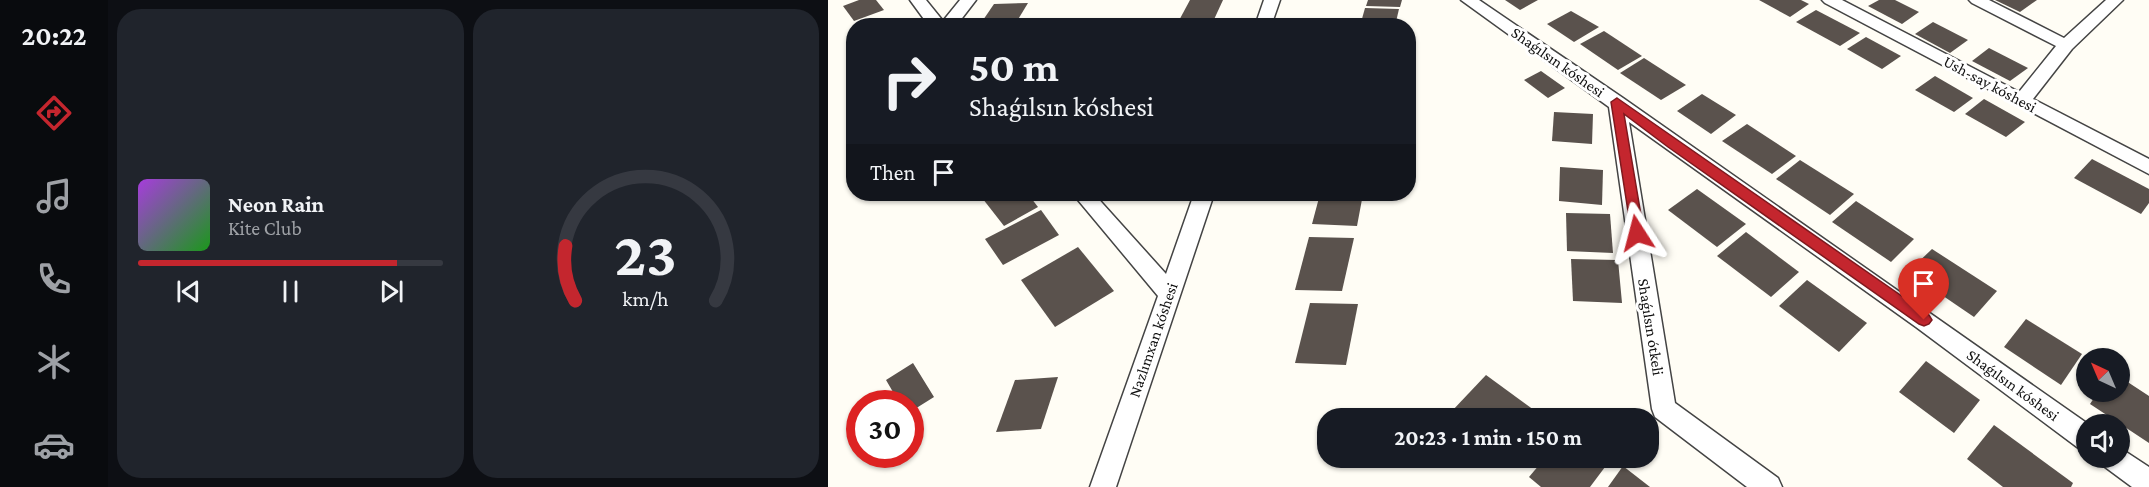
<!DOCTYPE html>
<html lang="en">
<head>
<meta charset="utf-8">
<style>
  :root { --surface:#171b24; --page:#20242c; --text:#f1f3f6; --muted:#9ea1a6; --line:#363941; --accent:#c4262e }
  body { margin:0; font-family:"Crimson Pro",serif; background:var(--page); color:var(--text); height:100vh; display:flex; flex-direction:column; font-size:22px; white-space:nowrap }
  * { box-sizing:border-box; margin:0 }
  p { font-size:20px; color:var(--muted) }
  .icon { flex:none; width:33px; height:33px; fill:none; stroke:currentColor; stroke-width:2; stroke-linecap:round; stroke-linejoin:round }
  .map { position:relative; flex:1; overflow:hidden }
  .side { display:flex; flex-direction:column; gap:9px; padding:9px; background:#0d0f14; width:720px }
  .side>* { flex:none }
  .guide { position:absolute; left:18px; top:18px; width:570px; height:183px; border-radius:24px; box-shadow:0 2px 4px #0004; background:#171b24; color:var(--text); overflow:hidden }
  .needle { width:39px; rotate:316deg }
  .fabs { position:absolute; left:1248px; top:348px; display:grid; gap:12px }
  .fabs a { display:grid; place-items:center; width:54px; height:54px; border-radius:50%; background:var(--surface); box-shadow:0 2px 4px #0004; font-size:30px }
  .speed { position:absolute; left:18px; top:390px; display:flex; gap:12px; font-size:30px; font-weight:700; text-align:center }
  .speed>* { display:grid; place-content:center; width:78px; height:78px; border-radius:50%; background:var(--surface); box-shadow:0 2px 4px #0004; line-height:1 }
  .speed .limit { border:9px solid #d22; background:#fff; color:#111 }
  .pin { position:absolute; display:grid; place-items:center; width:51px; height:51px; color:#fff; margin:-62px -26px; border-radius:50% 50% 50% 0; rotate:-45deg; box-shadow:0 0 6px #0007 }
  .pin .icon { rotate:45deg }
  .me { position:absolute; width:66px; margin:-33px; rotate:351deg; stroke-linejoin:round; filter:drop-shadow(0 0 4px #0008) }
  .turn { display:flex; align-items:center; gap:21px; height:126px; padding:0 24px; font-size:27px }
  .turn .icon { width:78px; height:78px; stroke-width:2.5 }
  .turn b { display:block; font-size:42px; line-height:51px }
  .then { display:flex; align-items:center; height:57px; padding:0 24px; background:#0003; gap:12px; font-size:22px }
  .side .tile { flex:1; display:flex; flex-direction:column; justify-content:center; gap:9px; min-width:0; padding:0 21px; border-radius:24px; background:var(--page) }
  .side .dial { align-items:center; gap:0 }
  .dial svg { height:156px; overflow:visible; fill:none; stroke:var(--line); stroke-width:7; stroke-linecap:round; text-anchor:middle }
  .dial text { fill:var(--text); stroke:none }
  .song { display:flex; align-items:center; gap:18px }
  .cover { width:72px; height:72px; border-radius:9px; background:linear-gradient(135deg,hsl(280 70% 55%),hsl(120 70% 35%)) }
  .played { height:6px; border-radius:3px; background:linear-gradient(90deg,var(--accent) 85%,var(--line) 85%) }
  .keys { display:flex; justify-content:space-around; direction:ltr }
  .side .tiles { flex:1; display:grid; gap:9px; grid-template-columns:repeat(2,1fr) }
  .trip { position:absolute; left:489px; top:408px; width:342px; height:60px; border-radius:24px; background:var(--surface); box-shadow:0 2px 4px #0004; font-weight:700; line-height:60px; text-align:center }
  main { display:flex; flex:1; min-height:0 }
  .menu { display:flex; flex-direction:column; width:108px; justify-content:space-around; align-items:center; background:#090b0e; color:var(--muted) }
  .menu .icon { width:42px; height:42px }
  .menu .on { color:var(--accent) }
  .menu b { font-size:27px; color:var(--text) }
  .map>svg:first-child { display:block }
</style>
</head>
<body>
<main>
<nav class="menu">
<b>20:22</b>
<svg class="icon on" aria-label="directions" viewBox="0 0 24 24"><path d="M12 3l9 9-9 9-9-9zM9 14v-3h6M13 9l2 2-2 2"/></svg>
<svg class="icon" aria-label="music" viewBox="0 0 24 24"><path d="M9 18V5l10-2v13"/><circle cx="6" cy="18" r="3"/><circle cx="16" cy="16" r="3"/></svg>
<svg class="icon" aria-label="phone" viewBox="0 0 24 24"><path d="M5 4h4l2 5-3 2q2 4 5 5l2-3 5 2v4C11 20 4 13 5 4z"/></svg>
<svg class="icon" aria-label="climate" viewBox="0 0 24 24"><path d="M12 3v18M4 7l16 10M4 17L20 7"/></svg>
<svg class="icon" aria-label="car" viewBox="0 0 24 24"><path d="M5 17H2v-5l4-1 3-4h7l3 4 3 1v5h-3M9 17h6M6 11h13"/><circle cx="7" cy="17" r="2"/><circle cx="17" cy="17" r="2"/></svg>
</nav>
<section class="side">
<div class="tiles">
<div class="tile">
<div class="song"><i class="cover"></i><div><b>Neon Rain</b><p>Kite Club</p></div></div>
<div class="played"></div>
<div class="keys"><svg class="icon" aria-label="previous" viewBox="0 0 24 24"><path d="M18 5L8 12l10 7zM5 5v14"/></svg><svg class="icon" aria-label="pause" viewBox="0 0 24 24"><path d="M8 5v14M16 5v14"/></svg><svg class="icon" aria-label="next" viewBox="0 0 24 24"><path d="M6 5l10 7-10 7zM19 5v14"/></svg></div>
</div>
<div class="tile dial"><svg viewBox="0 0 100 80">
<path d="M14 69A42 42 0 1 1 86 69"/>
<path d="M14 69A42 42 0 0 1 9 41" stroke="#c4262e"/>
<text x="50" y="56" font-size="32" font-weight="700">23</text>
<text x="50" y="72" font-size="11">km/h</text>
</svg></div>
</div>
</section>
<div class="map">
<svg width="1321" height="487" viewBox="0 0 1321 487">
  <rect width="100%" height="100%" fill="#fffdf5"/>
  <g fill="#5a524d">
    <path d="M31 0H48L56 10 26 21 15 6Z"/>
    <path d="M362 0H395L383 26H348Z"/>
    <path d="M540 0H574L572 7 538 6Z"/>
    <path d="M677 0H710L692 10Z"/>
    <path d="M931 0H973L981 4 962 17Z"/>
    <path d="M1051 0H1067L1091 12 1074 24 1040 6Z"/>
    <path d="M1167 0H1209L1192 12Z"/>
    <path d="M200 3 186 26H151L166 4Z"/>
    <path d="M537 8 571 9 567 26H532Z"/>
    <path d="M988 10 1032 33 1012 46 968 22Z"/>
    <path d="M743 11 771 27 746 42 719 24Z"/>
    <path d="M1105 22 1140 40 1122 53 1087 34Z"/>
    <path d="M776 31 814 56 790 70 752 44Z"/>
    <path d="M1038 37 1073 56 1054 69 1019 49Z"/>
    <path d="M1161 48 1200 68 1182 81 1144 61Z"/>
    <path d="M816 58 858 85 833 100 792 73Z"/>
    <path d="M713 71 737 88 720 98 696 80Z"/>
    <path d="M1107 76 1145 98 1126 112 1087 90Z"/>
    <path d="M874 94 908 115 883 134 849 111Z"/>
    <path d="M1156 99 1197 122 1178 137 1137 114Z"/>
    <path d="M726 112 765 114 764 144 724 141Z"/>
    <path d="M919 124 968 156 944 174 894 141Z"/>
    <path d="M1264 159 1321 189V203L1313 214 1246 178Z"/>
    <path d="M972 160 1026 194 1002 215 948 179Z"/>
    <path d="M732 167 775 170 774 205 731 201Z"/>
    <path d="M869 189 918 224 889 247 840 210Z"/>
    <path d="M151 194H200L210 207 176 226Z"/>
    <path d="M492 194H535L529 226 484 224Z"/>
    <path d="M1028 201 1086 239 1063 262 1004 222Z"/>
    <path d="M213 210 231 235 175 265 157 239Z"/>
    <path d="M738 213 782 214 785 253 739 251Z"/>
    <path d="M918 232 971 272 943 297 889 256Z"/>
    <path d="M481 237 526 238 514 291 467 290Z"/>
    <path d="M250 247 286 291 227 327 193 280Z"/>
    <path d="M1104 249 1169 291 1146 317 1080 272Z"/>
    <path d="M743 259 790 260 794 303 745 301Z"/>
    <path d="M979 280 1039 323 1011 352 951 306Z"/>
    <path d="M482 303 530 304 518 365 467 363Z"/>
    <path d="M1198 319 1254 354 1233 385 1176 347Z"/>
    <path d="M1098 361 1152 400 1126 433 1071 392Z"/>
    <path d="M85 363 106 397 82 412V404H72L58 380Z"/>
    <path d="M658 375 710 413 706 418H631L623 412Z"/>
    <path d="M230 377 213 429 168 432 187 380Z"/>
    <path d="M1292 377 1321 396V443L1262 404 1270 392H1292Z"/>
    <path d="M1166 425 1245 483 1243 487H1175L1139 459Z"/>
    <path d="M717 458H765L777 467 762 487H713L701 477Z"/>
    <path d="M795 466 822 487H780Z"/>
  </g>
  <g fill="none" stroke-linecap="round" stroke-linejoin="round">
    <defs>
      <g id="minor">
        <path d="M82 0H98L115 21 132 0H148L128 26H101Z"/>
        <path d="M436 0H452L443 26H427Z"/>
        <path d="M633 0H651L795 98 1260 424 1258 450 1249 447 1088 327 801 122 847 403 950 478 954 487H919L827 417 824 409 781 107Z"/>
        <path d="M994 0H1014L1191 92 1228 46 1144 3 1141 0H1161L1236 38 1278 0H1295L1244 49 1205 99 1321 159V174L997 3Z"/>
        <path d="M245 194H266L338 274 366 194H386L288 487H262L330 296Z"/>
        <path d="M1292 448 1321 467V487H1304L1277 467 1273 458H1292Z"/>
      </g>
    </defs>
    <use href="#minor" stroke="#444" stroke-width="3"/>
    <use href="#minor" fill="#fff" fill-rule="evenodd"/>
  </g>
  <path fill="#c4262e" stroke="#7f191e" stroke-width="1.5" d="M789 98 1101 315 1104 320 1101 324 1096 326 1091 324 840 147 796 114 816 233 814 237H804L783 102Z"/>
  <g text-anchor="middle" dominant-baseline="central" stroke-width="6" stroke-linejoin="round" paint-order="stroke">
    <g font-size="16" fill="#111" stroke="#fff">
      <text transform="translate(730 62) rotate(35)">Shaǵılsın kóshesi</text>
      <text transform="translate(1162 84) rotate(28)">Ush-say kóshesi</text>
      <text transform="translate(823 327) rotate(81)">Shaǵılsın ótkeli</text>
      <text transform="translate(325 340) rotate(-71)">Nazlımxan kóshesi</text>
      <text transform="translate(1185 385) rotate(36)">Shaǵılsın kóshesi</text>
    </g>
  </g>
</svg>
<div class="fabs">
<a><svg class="needle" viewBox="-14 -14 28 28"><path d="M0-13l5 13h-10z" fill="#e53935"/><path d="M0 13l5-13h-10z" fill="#9ea1a6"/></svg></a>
<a><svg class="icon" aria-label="sound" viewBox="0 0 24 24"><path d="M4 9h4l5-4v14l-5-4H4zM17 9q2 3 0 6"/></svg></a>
</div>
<div class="speed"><div class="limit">30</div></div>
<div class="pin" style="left:1096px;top:320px;background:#d93025"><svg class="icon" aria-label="arrive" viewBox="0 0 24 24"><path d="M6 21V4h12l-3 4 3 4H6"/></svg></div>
<svg class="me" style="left:809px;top:233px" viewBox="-20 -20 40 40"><path d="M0-17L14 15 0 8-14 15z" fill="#c4262e" stroke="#fff" stroke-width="4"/></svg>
<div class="trip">20:23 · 1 min · 150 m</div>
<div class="guide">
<div class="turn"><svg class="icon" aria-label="right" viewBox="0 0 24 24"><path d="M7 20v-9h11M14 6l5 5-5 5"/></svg><div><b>50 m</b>Shaǵılsın kóshesi</div></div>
<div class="then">Then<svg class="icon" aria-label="arrive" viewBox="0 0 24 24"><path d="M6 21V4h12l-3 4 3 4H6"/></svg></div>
</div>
</div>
</main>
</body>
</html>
